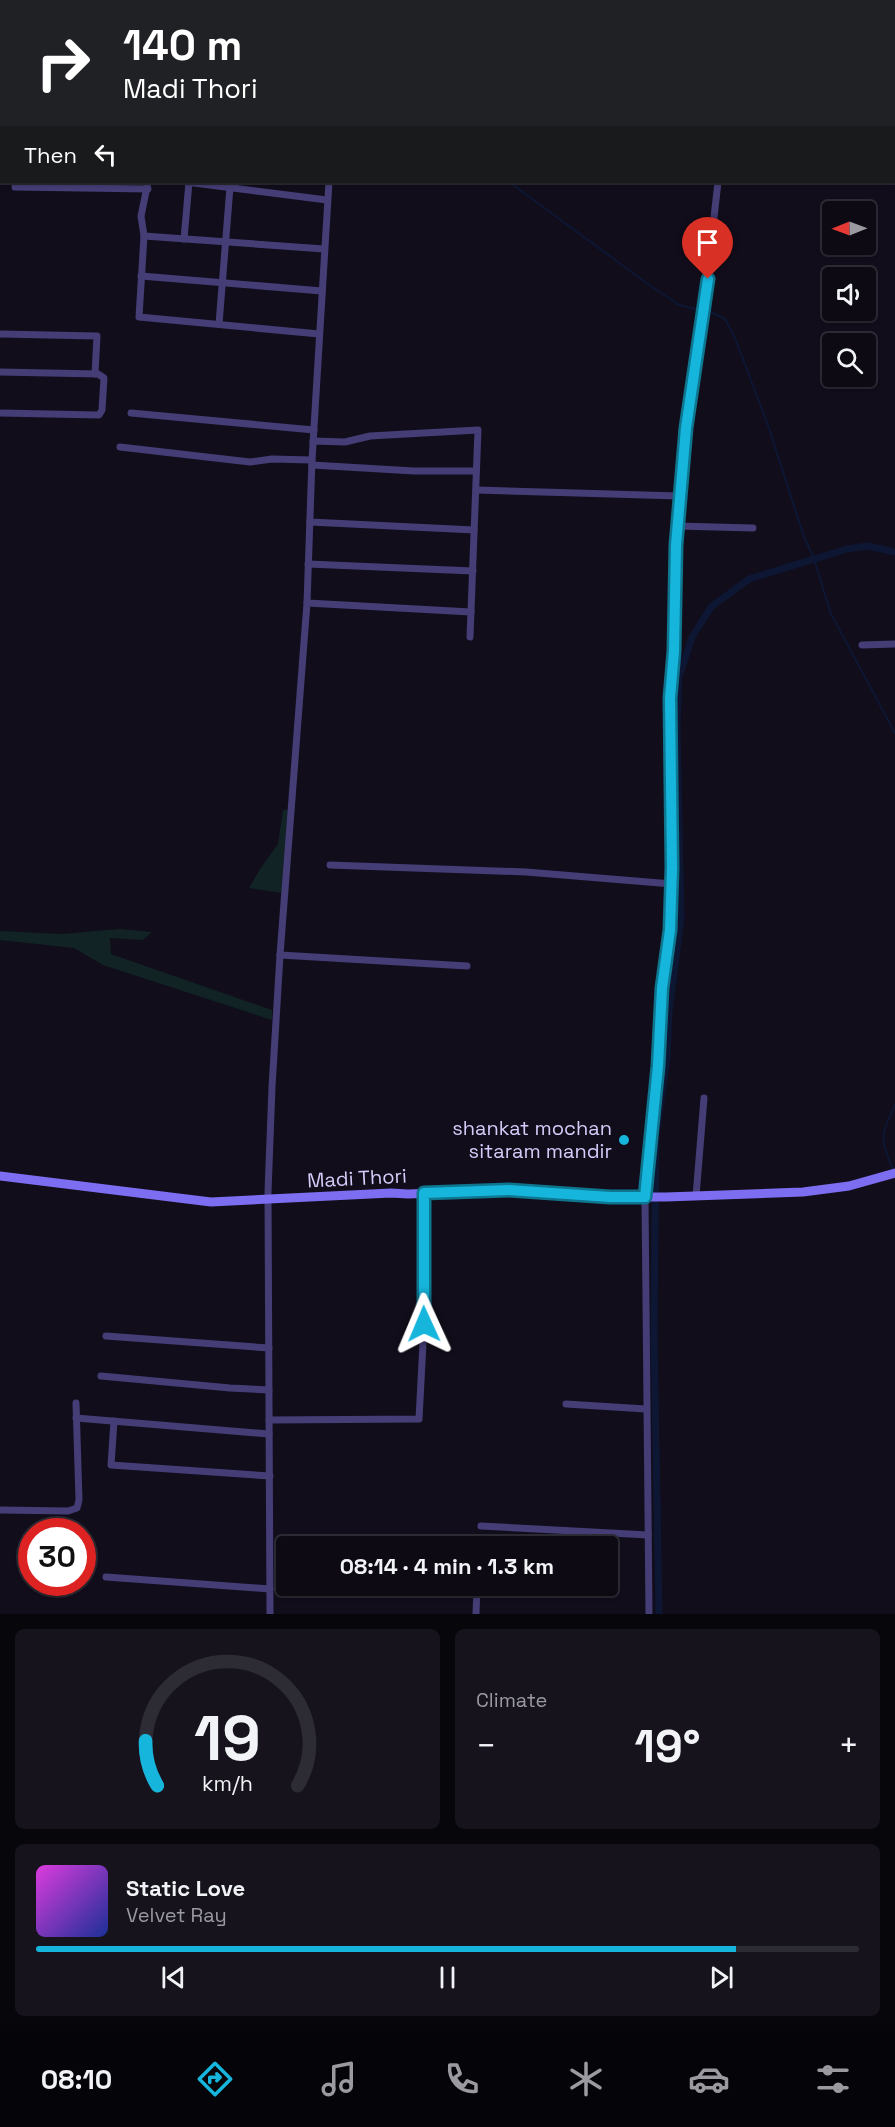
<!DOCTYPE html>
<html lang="en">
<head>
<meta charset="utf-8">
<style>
  :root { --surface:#0d0a14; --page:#16131d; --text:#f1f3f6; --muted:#9a9aa0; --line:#2d2b34; --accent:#16b5dc }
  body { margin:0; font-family:"Space Grotesk",sans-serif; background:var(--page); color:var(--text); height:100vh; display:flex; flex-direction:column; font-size:22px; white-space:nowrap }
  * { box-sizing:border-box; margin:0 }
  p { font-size:20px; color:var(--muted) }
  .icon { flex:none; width:33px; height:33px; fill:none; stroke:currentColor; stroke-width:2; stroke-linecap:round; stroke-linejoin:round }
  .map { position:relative; height:1614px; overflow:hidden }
  .sheet { display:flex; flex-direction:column; gap:15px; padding:15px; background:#07060b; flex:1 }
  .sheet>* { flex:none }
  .hud { position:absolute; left:0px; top:0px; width:896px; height:183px; box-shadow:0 2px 4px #0004,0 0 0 2px var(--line); background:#202124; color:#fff; overflow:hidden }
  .needle { width:39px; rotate:269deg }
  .tools { position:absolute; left:822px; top:201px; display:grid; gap:12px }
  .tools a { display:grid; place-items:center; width:54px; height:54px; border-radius:6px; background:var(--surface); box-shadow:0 2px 4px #0004,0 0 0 2px var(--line); font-size:30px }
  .speed { position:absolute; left:18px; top:1518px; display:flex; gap:12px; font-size:30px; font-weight:700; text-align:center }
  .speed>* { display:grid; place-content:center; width:78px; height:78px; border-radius:50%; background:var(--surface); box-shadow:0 2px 4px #0004,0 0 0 2px var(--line); line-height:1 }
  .speed .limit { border:9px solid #d22; background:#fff; color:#111 }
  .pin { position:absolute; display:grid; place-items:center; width:51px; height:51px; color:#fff; margin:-62px -26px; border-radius:50% 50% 50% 0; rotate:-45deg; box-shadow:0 0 6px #0007 }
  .pin .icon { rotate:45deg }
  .me { position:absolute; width:66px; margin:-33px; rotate:359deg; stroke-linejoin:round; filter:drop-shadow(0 0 4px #0008) }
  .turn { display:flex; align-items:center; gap:21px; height:126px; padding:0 24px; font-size:27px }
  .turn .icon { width:78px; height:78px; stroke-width:2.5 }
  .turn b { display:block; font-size:42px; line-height:51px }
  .then { display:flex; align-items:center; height:57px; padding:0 24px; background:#0003; gap:12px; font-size:22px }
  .big { font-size:45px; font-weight:700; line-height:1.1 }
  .sheet .tile { flex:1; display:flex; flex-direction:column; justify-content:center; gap:9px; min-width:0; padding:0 21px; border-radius:9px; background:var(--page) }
  .sheet .dial { align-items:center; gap:0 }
  .dial svg { height:156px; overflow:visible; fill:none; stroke:var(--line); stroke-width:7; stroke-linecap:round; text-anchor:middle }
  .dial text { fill:var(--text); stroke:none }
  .song { display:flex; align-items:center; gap:18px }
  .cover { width:72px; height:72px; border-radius:9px; background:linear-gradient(135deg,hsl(300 70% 55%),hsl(230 70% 35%)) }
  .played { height:6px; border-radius:3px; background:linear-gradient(90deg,var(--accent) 85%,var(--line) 85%) }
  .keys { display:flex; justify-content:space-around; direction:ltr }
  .heat { display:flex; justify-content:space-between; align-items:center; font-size:33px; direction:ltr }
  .sheet .tiles { flex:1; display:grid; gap:15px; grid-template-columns:1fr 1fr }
  .tile:last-child { grid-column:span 2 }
  .trip { position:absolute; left:276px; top:1536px; width:342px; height:60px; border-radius:6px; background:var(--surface); box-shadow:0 2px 4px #0004,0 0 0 2px var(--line); font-weight:700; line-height:60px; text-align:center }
  .menu { display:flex; height:96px; justify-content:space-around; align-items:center; background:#050408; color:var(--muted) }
  .menu .icon { width:42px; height:42px }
  .menu .active { color:var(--accent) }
  .menu b { font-size:27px; color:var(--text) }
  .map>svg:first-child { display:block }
</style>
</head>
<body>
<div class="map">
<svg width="895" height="1614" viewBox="0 0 895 1614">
  <rect width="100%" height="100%" fill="#110d1b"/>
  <g fill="#112324">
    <path d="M283 810H288L281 893 249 888 260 869 278 844Z"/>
    <path d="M120 929 152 932 143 940 110 938 111 954 272 1010V1020L103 965 74 948 0 940V931L62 934Z"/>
  </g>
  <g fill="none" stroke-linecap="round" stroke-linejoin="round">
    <g stroke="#0d1734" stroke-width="2">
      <path d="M160 0 163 2"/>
      <path d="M509 182 652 287 679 305 699 310"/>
      <path d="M709 311 725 319 735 338 769 428 803 534 814 559 831 614 895 733"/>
      <path d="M893 1169C879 1138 881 1135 895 1105"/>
    </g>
    <g stroke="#0d1734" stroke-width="7">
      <path d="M154 0V2"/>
      <path d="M659 1614 654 1334 656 1135 667 1057 669 1011 681 918 677 725 679 677 692 637 711 607 749 579 847 549 868 546 895 552"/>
    </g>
    <g stroke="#443d76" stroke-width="7">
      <path d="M342 0V2"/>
      <path d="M733 2V0"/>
      <path d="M148 182 141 216 144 236 139 317 319 334"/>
      <path d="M186 182 327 200"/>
      <path d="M15 187 148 189"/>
      <path d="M144 236 324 249"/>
      <path d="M184 239 189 182"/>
      <path d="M141 276 322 291"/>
      <path d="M219 324 230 187"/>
      <path d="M0 334 97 336 95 374"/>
      <path d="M0 372 98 374 104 378 102 410 99 415 0 413"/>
      <path d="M131 413 314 430"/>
      <path d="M313 441 345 442 370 436 478 430 470 637"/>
      <path d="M120 447 250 462 272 459 312 460"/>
      <path d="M312 465 414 471H476"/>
      <path d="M476 490 679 496"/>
      <path d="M310 522 474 530"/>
      <path d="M677 526 753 528"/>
      <path d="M308 564 473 571"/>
      <path d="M307 603 471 612"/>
      <path d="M862 645 895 644"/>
      <path d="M330 865 526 872 672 884"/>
      <path d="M280 955 467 966"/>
      <path d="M696 1196 704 1098"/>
      <path d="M106 1336 269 1348"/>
      <path d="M101 1376 230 1388 269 1390"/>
      <path d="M566 1404 646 1409"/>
      <path d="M76 1418 269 1434"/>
      <path d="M269 1420 419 1419 424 1324V1193"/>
      <path d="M114 1421 111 1465 270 1476"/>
      <path d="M0 1510 68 1511 77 1508 79 1500 76 1403"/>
      <path d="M481 1526 648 1535"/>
      <path d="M106 1577 270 1589"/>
      <path d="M270 1614 268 1192 272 1087 280 955 307 603 312 460 329 182"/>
      <path d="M476 1614 477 1586"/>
      <path d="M649 1614 645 1197 658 1066 662 988 670 930 672 868 670 698 674 651 676 545 686 428 702 323 718 182"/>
    </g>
    <path stroke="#7d6df0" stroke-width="9" d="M0 1176 211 1202 391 1193 408 1194 509 1190 610 1197H666L803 1192 849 1186 895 1173"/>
  </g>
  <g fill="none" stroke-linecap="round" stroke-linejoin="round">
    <defs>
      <path id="route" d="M424 1324V1193L509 1190 610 1197H645L658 1066 662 988 670 930 672 868 670 698 674 651 676 545 686 428 708 279"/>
    </defs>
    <use href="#route" stroke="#0e768f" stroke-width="15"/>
    <use href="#route" stroke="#16b5dc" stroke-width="10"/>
  </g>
  <circle fill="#16b5dc" stroke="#110d1b" stroke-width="2" cx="624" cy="1140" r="6"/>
  <g text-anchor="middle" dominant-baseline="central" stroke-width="6" stroke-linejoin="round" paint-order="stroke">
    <g font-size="20" fill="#d6ccfa" stroke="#110d1b" text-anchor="end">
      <text x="612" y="1128">shankat mochan<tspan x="612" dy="23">sitaram mandir</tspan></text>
    </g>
    <g font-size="20" fill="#d6ccfa" stroke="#110d1b">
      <text transform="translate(357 1178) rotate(-3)">Madi Thori</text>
    </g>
  </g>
</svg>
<div class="tools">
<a><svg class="needle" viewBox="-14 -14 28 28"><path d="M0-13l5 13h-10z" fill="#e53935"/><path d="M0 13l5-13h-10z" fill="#9a9aa0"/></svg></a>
<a><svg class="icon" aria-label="sound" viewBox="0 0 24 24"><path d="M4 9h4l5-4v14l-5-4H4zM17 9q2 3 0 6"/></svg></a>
<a><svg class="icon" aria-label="search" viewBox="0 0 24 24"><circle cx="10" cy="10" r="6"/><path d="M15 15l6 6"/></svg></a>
</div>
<div class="speed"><div class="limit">30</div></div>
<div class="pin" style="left:708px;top:279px;background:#d93025"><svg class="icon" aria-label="arrive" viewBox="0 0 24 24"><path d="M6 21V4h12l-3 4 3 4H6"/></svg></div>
<svg class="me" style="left:424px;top:1324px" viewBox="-20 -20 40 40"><path d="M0-17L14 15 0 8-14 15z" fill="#16b5dc" stroke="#fff" stroke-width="4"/></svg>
<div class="trip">08:14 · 4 min · 1.3 km</div>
<div class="hud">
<div class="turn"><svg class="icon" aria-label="right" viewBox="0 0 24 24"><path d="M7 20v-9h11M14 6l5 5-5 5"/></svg><div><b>140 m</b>Madi Thori</div></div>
<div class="then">Then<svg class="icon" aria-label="left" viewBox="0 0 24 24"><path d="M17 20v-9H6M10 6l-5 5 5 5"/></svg></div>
</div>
</div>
<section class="sheet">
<div class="tiles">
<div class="tile dial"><svg viewBox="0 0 100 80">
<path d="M14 69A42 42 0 1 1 86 69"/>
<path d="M14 69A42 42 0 0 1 8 46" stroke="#16b5dc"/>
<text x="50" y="56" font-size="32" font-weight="700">19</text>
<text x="50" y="72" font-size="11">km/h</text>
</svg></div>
<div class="tile"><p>Climate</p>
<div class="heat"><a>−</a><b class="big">19°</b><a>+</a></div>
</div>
<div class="tile">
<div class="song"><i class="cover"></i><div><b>Static Love</b><p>Velvet Ray</p></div></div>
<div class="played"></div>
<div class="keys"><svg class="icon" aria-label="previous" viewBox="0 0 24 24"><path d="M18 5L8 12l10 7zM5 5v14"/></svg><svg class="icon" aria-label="pause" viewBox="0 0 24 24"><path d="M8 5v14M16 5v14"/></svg><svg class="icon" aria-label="next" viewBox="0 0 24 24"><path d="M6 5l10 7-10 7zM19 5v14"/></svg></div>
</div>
</div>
</section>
<nav class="menu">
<b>08:10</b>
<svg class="icon active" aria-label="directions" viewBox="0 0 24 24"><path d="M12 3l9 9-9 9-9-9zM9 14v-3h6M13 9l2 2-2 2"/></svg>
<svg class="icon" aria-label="music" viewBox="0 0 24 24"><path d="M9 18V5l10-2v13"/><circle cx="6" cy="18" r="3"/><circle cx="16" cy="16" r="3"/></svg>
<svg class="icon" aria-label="phone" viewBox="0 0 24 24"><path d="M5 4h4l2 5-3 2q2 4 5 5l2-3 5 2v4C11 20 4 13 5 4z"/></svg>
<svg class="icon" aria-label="climate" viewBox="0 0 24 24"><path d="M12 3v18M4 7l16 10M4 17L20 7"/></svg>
<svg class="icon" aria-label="car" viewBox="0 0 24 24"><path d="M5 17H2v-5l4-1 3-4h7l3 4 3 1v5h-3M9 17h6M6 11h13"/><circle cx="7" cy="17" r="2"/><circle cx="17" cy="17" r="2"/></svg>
<svg class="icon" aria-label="filters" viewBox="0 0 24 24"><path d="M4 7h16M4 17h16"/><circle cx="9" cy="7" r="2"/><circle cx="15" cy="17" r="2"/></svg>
</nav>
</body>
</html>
